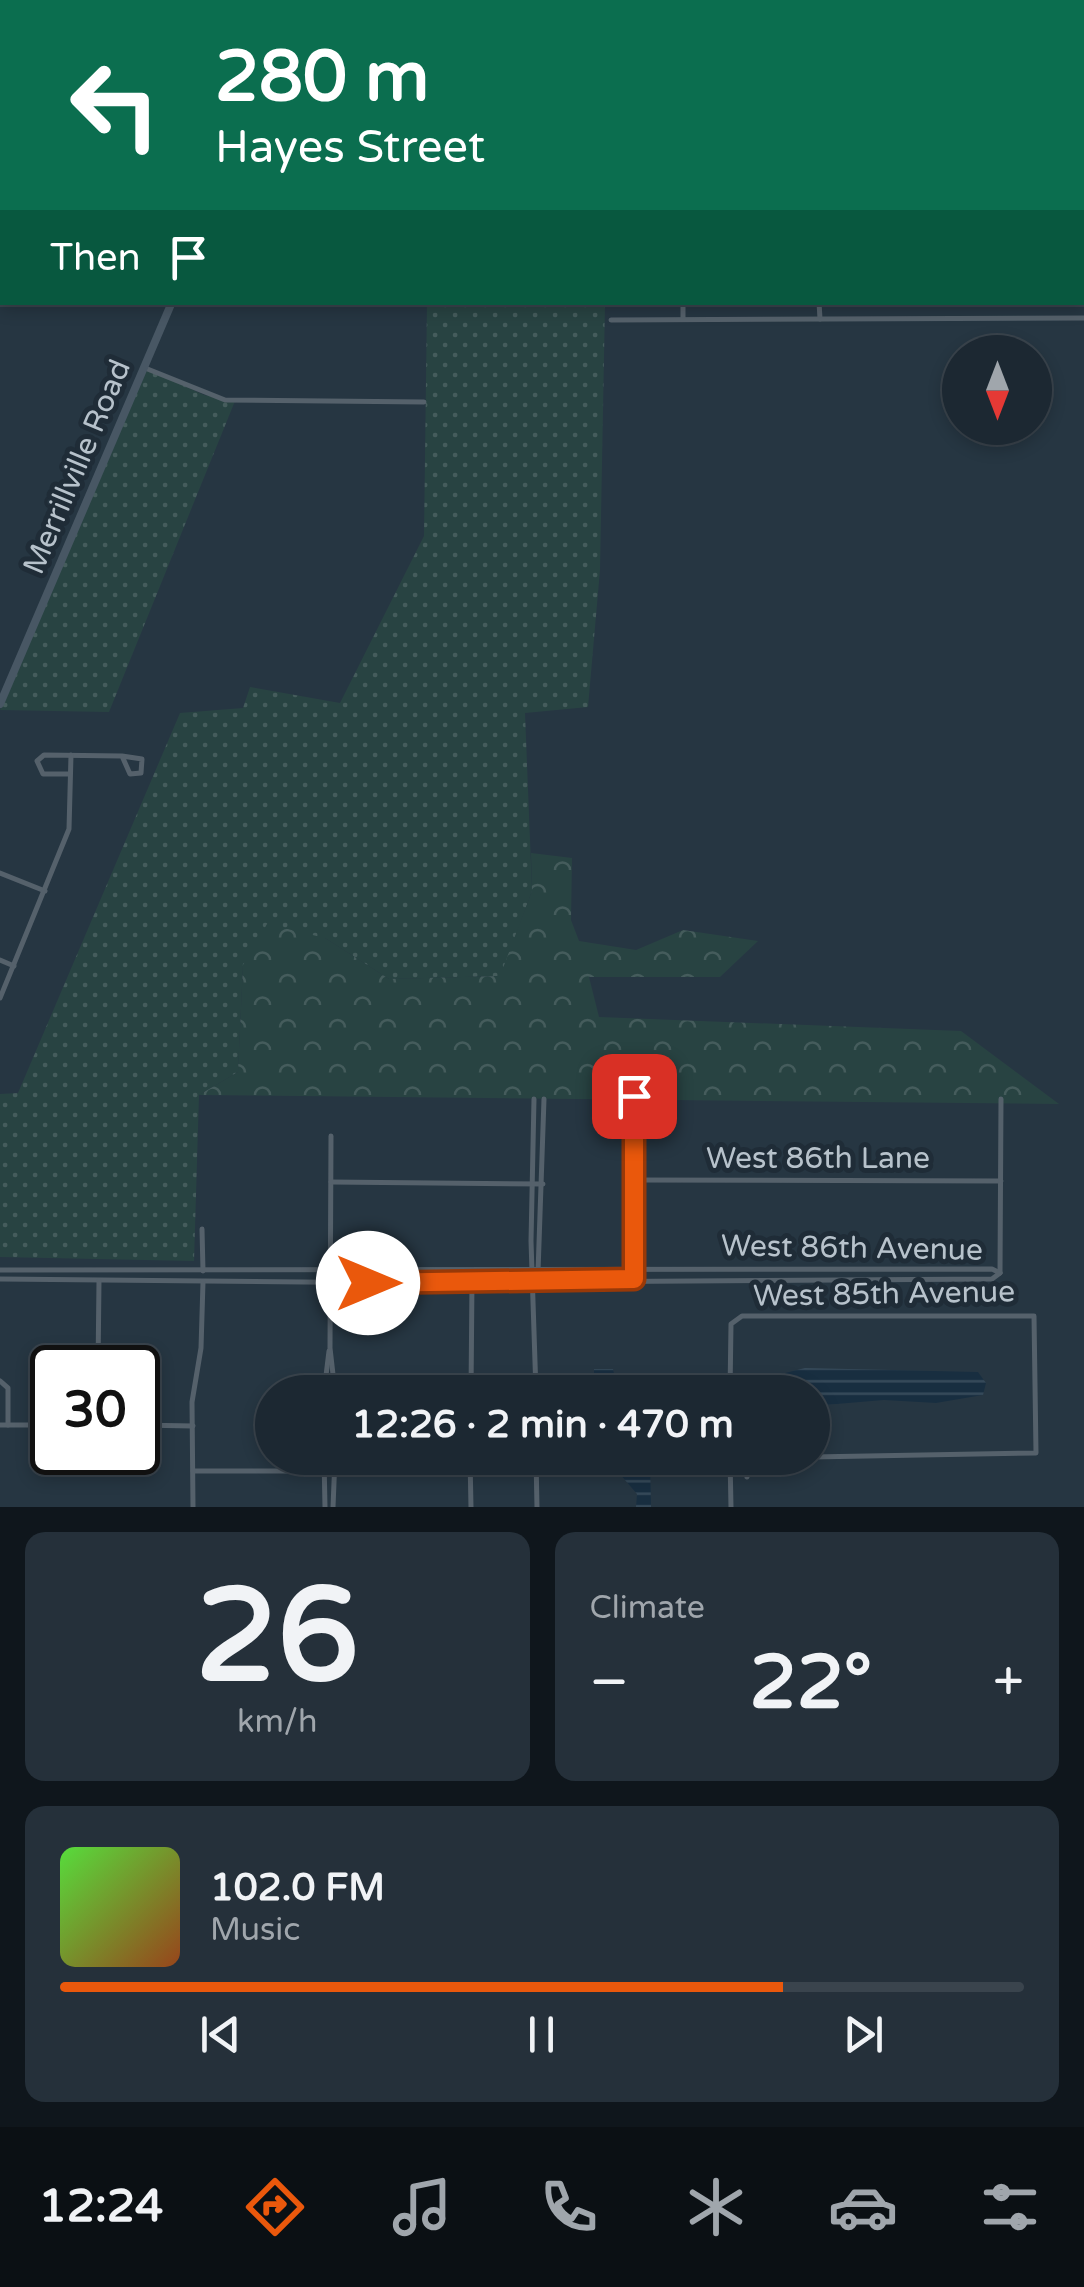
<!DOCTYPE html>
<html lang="en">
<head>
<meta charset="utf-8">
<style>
  :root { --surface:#1c2832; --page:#25303a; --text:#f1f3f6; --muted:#a0a6ac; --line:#3a444d; --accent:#ea580c }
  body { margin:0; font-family:"Varela Round",sans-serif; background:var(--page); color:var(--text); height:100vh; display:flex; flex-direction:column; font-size:38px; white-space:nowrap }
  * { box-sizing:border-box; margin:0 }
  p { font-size:32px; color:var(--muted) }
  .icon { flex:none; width:55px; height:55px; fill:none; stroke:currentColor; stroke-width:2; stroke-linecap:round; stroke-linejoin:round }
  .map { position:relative; height:1507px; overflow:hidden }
  .details { display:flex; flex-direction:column; gap:25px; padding:25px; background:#0f161c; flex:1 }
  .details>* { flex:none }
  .guide { position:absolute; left:0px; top:0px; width:1085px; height:305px; box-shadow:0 5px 15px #0003,0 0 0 2px var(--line); background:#0b6e4f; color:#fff; overflow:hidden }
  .needle { width:65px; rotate:180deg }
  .buttons { position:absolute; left:942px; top:335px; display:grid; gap:20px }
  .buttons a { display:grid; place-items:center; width:110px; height:110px; border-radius:50%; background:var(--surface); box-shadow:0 5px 15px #0003,0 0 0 2px var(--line); font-size:50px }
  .speed { position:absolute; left:30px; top:1345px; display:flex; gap:20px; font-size:50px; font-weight:700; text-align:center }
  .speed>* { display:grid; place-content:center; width:130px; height:130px; border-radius:50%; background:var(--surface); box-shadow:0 5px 15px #0003,0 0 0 2px var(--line); line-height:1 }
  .speed .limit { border:5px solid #111; border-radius:15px; background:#fff; color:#111 }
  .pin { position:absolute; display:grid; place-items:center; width:85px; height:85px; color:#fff; margin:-42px; border-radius:20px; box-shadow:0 5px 15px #0006 }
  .me { position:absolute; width:110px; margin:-55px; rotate:90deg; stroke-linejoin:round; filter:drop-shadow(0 0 8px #0008) }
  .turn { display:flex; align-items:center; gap:35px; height:210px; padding:0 50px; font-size:45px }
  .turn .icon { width:130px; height:130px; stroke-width:2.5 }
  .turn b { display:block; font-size:70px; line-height:85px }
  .then { display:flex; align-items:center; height:95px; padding:0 50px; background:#0003; gap:20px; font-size:38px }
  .big { font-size:75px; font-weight:700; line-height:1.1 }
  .details .card { flex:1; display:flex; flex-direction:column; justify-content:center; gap:15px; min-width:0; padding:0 35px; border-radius:20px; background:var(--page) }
  .details .dial { align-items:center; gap:0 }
  .dial b { font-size:130px; line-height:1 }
  .song { display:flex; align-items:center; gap:30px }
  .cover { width:120px; height:120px; border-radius:15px; background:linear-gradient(135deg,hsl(110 70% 55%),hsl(20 70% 35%)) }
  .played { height:10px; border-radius:5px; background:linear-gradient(90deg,var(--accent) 75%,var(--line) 75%) }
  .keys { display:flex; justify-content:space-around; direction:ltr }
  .heat { display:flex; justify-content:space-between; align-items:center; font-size:55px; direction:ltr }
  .details .tiles { flex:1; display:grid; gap:25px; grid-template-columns:1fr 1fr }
  .card:last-child { grid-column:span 2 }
  .trip { position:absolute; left:255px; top:1375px; width:575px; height:100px; border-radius:50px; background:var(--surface); box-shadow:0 5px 15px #0003,0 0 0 2px var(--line); font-weight:700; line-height:100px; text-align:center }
  .dock { display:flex; height:160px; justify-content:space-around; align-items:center; background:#0b1014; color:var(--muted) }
  .dock .icon { width:70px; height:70px }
  .dock .active { color:var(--accent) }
  .dock b { font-size:45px; color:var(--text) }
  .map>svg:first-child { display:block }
</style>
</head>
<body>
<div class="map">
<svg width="1084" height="1507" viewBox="0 0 1084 1507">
  <defs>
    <pattern id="grass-dots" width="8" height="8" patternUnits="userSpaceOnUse" patternTransform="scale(2.5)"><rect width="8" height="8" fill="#284342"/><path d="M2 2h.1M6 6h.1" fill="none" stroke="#455c5c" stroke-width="1.8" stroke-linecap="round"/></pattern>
    <pattern id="forest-crowns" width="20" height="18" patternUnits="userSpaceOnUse" patternTransform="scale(2.5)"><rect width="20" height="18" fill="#284342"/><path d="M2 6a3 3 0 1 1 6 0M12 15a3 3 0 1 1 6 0" fill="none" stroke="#455c5c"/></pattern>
    <pattern id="water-rules" width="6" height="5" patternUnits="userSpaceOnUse" patternTransform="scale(2.5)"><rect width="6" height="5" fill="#182e40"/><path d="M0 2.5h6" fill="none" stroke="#374b5a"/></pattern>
  </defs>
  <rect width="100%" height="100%" fill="#263642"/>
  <g fill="url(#grass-dots)">
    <path d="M149 0H308L149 2Z"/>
    <rect x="417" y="0" width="181" height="2"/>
    <path d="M427 303H605L600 570 588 707 525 713 532 891 501 976 389 979 325 938 243 965 238 1072 199 1095 194 1261 0 1257V1094L18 1093 180 713 243 708 250 687 340 703 424 536Z"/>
    <path d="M145 368 204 395 235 401 109 712 0 710Z"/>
  </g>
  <path fill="url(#forest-crowns)" d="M531 853 572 858 571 920 579 941 636 950 683 930 758 941 720 977H589L599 1017 961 1031 1059 1104 199 1095 238 1072 243 965 267 924 325 938 389 979 500 976 532 891Z"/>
  <g fill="url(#water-rules)">
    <path d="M805 1368 978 1372 986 1383 983 1395 936 1403 884 1400 813 1406 812 1392H780L785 1373Z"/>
    <path d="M594 1369H613L618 1392H594Z"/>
    <path d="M632 1458H650L651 1507H636L637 1494 619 1473Z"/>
  </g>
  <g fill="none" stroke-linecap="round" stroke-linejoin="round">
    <g stroke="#55616b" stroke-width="5">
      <path d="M677 0V2"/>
      <path d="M853 2 854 0"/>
      <path d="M819 302 820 319"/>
      <path d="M683 319V302"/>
      <path d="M611 320 1084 318"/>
      <path d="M145 368 225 400 424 402"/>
      <path d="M69 774H43L37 761 44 755 122 756 130 774 141 773 142 759 122 756"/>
      <path d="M0 873 45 891"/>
      <path d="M0 960 14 966"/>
      <path d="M0 998 69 829 71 755"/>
      <path d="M633 1096 634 1279"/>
      <path d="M534 1099 531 1241 536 1392"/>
      <path d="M331 1136 330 1348 335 1392"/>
      <path d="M634 1180 1001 1181"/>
      <path d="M331 1182 543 1184"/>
      <path d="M202 1229 203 1271"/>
      <path d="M0 1270 992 1269 1000 1273"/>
      <path d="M538 1272 544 1099"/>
      <path d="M1000 1273 1001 1099"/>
      <path d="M0 1279 406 1283 992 1279 1000 1273"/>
      <path d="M98 1368 99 1281"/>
      <path d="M0 1381 8 1388V1425"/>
      <path d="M324 1392 329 1351"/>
      <path d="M471 1392 472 1281"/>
      <path d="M730 1392 731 1324 742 1316H1034L1036 1453 812 1457"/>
      <path d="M0 1425H52"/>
      <path d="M138 1425 193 1426"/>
      <path d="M324 1458 325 1507"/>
      <path d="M470 1458 471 1507"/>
      <path d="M536 1458 537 1507"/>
      <path d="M730 1458 731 1507"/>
      <path d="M193 1471H470"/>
      <path d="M747 1477 751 1458"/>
      <path d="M193 1507 192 1402 201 1348 203 1282"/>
      <path d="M333 1507 335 1458"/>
    </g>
    <g stroke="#485764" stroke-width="8">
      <path d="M319 2V0"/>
      <path d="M0 704 172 302"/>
    </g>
  </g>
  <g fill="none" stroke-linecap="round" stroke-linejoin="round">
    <defs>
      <path id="route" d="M368 1283 634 1279V1096"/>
    </defs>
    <use href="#route" stroke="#983908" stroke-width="25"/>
    <use href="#route" stroke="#ea580c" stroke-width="18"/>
  </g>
  <g text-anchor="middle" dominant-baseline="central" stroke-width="10" stroke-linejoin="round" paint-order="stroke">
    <g font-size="30" fill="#b7c2cb" stroke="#1f2c37">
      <text transform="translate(77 467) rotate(-67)">Merrillville Road</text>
      <text x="818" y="1158">West 86th Lane</text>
      <text transform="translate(852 1248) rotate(1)">West 86th Avenue</text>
      <text transform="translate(884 1294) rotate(-1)">West 85th Avenue</text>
    </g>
  </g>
</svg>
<div class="buttons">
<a><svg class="needle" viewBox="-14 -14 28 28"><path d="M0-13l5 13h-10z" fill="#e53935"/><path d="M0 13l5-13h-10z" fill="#a0a6ac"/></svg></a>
</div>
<div class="speed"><div class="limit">30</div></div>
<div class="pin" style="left:634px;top:1096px;background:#d93025"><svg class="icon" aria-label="arrive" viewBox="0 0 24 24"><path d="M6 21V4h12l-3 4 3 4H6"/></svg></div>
<svg class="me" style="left:368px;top:1283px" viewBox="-20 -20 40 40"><circle r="19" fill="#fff"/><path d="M0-13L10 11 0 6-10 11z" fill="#ea580c"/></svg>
<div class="trip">12:26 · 2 min · 470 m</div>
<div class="guide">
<div class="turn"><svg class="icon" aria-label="left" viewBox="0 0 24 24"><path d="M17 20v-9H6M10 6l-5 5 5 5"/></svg><div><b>280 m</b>Hayes Street</div></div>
<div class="then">Then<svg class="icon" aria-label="arrive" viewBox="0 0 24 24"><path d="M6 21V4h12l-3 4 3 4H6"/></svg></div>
</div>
</div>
<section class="details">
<div class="tiles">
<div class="card dial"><b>26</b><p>km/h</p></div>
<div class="card"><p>Climate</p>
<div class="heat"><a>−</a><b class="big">22°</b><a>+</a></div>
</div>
<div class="card">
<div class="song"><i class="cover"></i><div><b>102.0 FM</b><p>Music</p></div></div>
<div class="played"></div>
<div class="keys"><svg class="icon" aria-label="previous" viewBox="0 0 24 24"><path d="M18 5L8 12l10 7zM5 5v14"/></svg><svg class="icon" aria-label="pause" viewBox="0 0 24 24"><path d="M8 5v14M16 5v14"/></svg><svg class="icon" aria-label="next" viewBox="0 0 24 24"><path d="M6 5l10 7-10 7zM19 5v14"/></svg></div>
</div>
</div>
</section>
<nav class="dock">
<b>12:24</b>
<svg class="icon active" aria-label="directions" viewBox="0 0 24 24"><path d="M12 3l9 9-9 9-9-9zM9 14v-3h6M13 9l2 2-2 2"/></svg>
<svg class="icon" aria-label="music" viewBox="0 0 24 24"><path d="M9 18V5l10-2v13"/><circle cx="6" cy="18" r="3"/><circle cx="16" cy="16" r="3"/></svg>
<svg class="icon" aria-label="phone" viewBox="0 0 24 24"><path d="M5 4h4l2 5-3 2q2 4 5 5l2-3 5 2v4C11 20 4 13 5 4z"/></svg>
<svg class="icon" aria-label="climate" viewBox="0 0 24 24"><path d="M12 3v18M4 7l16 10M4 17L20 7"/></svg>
<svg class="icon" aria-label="car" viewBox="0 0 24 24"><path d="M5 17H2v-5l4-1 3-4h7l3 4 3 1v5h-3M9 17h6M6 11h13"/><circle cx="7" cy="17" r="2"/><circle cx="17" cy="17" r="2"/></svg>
<svg class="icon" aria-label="filters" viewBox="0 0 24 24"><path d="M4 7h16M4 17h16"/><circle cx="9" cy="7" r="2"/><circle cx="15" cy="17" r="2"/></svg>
</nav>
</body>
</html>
